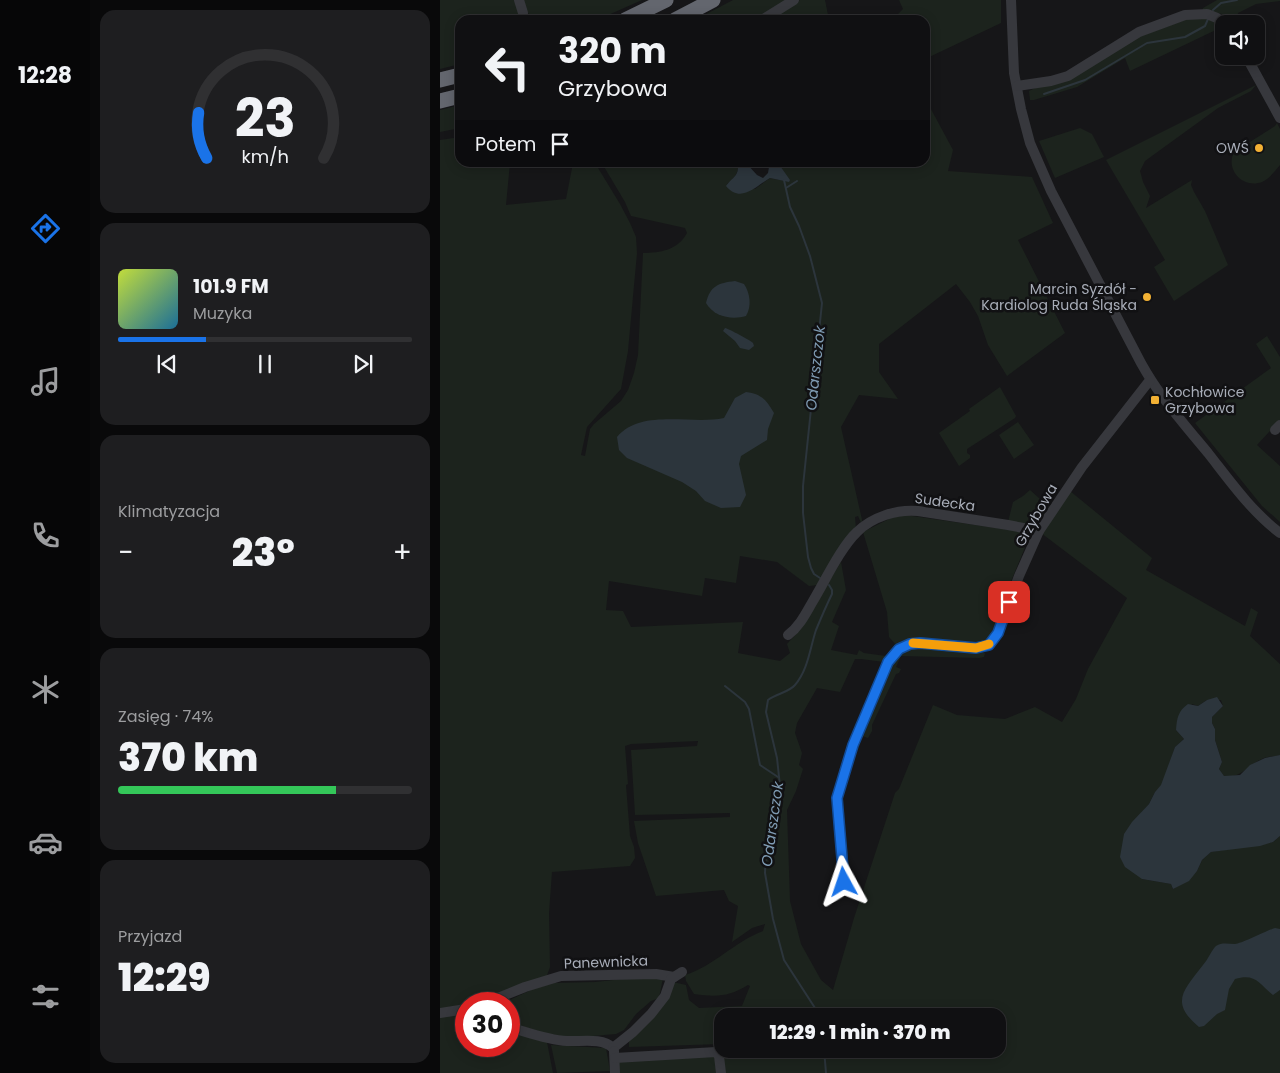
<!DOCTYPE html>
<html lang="pl">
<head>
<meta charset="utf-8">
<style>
  :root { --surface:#101012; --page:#1e1e20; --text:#f1f3f6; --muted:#9c9d9f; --line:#303032; --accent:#1a73e8 }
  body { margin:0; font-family:Poppins,sans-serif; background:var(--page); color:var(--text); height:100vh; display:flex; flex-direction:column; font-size:19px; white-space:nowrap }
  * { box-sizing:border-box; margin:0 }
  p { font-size:16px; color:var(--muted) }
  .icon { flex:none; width:28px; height:28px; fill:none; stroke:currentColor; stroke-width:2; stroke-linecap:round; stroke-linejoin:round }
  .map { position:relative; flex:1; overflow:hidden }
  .details { display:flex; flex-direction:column; gap:10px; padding:10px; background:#09090a; width:350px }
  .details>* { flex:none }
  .guide { position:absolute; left:15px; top:15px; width:475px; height:152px; border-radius:15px; box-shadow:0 2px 12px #0003,0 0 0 1px var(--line); background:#101012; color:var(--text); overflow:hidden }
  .tools { position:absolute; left:775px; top:15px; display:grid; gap:10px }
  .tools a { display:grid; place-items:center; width:50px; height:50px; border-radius:10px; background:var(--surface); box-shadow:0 2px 12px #0003,0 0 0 1px var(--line); font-size:25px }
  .speed { position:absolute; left:15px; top:992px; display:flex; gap:10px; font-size:25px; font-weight:700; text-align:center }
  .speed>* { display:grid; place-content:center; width:65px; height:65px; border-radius:50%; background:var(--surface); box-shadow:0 2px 12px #0003,0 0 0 1px var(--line); line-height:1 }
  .speed .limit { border:8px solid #d22; background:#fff; color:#111 }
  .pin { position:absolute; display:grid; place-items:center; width:42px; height:42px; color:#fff; margin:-21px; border-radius:10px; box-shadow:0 2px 8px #0006 }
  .me { position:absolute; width:55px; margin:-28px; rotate:355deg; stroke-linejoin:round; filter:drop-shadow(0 0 4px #0008) }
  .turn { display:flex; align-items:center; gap:18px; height:105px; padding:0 20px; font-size:22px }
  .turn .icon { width:65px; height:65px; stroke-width:2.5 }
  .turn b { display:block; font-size:35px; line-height:42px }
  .then { display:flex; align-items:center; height:48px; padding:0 20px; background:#0003; gap:10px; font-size:19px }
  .big { font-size:38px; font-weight:800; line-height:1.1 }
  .details .tile { flex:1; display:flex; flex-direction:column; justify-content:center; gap:8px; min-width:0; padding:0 18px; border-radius:15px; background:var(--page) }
  .details .dial { align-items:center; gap:0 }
  .dial svg { height:130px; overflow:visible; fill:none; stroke:var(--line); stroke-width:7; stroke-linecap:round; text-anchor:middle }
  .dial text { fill:var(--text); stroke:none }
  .song { display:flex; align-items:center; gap:15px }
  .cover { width:60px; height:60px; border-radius:8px; background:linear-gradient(135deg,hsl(70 70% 55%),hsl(200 70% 35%)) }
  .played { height:5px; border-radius:2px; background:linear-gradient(90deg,var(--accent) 30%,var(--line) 30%) }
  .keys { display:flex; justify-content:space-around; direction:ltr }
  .heat { display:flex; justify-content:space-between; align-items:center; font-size:28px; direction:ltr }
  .charge { height:8px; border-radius:4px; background:linear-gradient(90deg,#34c759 74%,var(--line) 0) }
  .trip { position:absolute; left:274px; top:1008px; width:292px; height:50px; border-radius:15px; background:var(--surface); box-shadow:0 2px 12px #0003,0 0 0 1px var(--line); font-weight:800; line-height:50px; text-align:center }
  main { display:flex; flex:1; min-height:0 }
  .dock { display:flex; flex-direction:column; width:90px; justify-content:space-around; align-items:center; background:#060607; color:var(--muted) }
  .dock .icon { width:35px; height:35px }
  .dock .active { color:var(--accent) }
  .dock b { font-size:22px; color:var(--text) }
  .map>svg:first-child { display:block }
</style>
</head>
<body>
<main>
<nav class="dock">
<b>12:28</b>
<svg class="icon active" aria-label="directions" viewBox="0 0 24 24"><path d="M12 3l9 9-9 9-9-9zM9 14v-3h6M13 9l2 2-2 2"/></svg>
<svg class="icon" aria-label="music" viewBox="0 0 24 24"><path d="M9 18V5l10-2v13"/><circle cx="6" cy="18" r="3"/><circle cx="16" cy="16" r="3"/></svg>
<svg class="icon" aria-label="phone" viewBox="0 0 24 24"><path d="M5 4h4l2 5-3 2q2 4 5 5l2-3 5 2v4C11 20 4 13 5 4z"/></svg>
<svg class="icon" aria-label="climate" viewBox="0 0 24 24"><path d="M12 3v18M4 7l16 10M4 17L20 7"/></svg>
<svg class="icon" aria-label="car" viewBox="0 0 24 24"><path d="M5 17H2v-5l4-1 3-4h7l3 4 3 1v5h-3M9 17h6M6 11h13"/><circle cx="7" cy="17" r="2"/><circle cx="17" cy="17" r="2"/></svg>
<svg class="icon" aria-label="filters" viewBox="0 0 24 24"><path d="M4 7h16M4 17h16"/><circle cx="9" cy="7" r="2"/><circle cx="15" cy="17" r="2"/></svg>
</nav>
<section class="details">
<div class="tile dial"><svg viewBox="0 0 100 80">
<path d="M14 69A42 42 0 1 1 86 69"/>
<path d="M14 69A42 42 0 0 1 9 41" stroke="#1a73e8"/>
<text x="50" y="56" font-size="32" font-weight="700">23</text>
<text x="50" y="72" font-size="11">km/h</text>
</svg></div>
<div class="tile">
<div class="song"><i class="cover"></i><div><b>101.9 FM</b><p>Muzyka</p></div></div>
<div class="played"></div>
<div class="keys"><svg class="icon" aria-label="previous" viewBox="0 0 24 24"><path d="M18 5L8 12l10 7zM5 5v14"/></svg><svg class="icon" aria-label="pause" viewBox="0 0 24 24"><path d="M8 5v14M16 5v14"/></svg><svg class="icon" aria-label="next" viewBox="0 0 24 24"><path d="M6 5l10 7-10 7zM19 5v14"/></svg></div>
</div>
<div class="tile"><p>Klimatyzacja</p>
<div class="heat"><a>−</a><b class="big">23°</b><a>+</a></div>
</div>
<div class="tile"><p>Zasięg · 74%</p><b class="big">370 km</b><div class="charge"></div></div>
<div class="tile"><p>Przyjazd</p><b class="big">12:29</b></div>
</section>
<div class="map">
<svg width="840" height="1073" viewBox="0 0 840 1073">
  <rect width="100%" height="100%" fill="#161618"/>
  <g fill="#1c231d">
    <path d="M0 0H75L82 20H20V64L0 69Z"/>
    <path d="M83 0H202L157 20H88L93 18 87 12Z"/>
    <path d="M293 0H350L320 18 317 14 306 20H255Z"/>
    <path d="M360 0H385L389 20H327Z"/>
    <path d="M459 0H561V23L485 59V20H452L463 9Z"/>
    <path d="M777 0H840V1L816 4 798 13 795 24H792L782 14 763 10V8Z"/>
    <path d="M762 17 772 20 782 27 690 71 685 58 637 87 594 100H590L589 91 693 39 750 18Z"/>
    <path d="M816 85 811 91 778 108 705 161 700 171 703 182 710 196 706 208 752 180 751 185 754 192 765 211 788 265 734 301 714 267 725 260 666 160Z"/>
    <path d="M485 98 513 150 508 171 592 177 613 223 578 240 625 333 567 376 548 345 538 316 530 302 516 284 439 344V372L458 399 419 395 401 427 423 524 422 525 418 516 415 517 416 529 378 585 369 586 337 562 300 556 296 583 265 578 262 596 169 581 166 610 183 611 191 627 303 622 298 653 340 661 350 653 347 644 357 633 401 562 406 590 392 622 399 626 391 650 417 655 419 650 424 653 446 656 444 662 421 659H415L400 692 377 688 357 723 355 733 362 753 359 765 363 769 356 791 347 810 350 901 361 944 381 980 393 990 414 918 455 793 459 789 493 705 517 715 565 719 595 707 622 722 636 699 648 669 687 598 601 533 630 491 712 558 706 570 805 626 811 608 818 612 810 636 840 664V755C835 757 829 756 824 758 807 765 804 777 784 777L779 769 782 762 775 740V729L772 723V717L783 706 781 700H767L758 706 752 704 736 730 744 739 735 747 722 785 715 792 709 804 701 813 702 879 731 884 733 889 757 871 762 860 771 852 833 842 840 836V937L800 964 836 992 840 990V1073H283L281 1052 351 1049H558V1016H282V1044L189 1047V1040L233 982 246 985 249 1000 259 1008 302 1006 310 986 308 985C288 997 277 997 254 994L246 981 245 975C274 966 294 942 323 931L325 924 312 928 292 942 298 906 289 901 284 890 216 896 198 843 194 821 290 817V813L195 815 191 750 257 746 258 741 191 744 185 746 188 784 186 785 190 836 194 847 195 858 190 866 112 872 109 913 110 967 106 978 26 1004 20 1014 26 1016V1046H69V1029L107 1042 113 1073H0V140L20 137V162L70 163 66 205 126 199 133 163H155L180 204 190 223 196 237 197 253 188 351 181 389 147 427 141 455 145 456 150 429 154 424 181 401 188 390 194 373 198 355 203 253C220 253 238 250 247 233L245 228 191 216 185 202 163 165 167 162 297 163C300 172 295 178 287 184L315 189 330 178 345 181 338 163 485 162Z"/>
    <path d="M20 105V128L0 132V110Z"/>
    <path d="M837 123 840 129V165C835 171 830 178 822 182 803 189 785 170 794 152L835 126Z"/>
    <path d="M640 128 652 134 664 157 615 178 599 141Z"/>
    <path d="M827 336 840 357V420L817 445 840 466V522L822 506 755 423 831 368 816 344Z"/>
    <path d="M560 387 576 416 575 418 527 449V453L530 455V458L519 466 499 433 530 411 529 409Z"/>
    <path d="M578 422 594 445 574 459 559 435Z"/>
    <path d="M590 490 609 507 597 524 592 526 568 522 573 502 583 496Z"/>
    <path d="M465 515 586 532 590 535 572 579 553 632 545 641 534 643 477 638 465 640 456 645 449 637 447 612 423 532 451 518Z"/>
    <path d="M476 648 545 653 544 657 539 658 461 656 456 667 461 669 459 673 456 674 432 725V731L428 738 422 736 452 663 462 653Z"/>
    <path d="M192 978H223L219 998 211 1001 196 1014 184 1030 176 1034 130 1038 104 1033 69 1022V1004H61L93 989 114 983 155 982Z"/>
    <path d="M111 1045 166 1048 170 1071 117 1073Z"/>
    <path d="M275 1055 277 1073H179V1060Z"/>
  </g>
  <g fill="#2c353c">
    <path d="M297 163H306L317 175 323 178 328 173 329 167 326 163H338L350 180 349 182 330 178C316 186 301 204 286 186 291 178 301 175 297 163Z"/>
    <path d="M295 281 304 284C310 293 312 306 306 316 292 320 274 317 266 303 270 286 278 283 295 281Z"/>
    <path d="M285 328C289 329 310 340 313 343L314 346 309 350 300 348 295 341 283 331Z"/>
    <path d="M306 392C322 394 326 400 334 413L328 429 327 440 301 456 299 464 306 495 300 507 281 508 265 501 256 491 242 482 187 458 179 450 177 437C201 408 251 425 284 418L295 398Z"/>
    <path d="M777 697 783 706 772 717V723L775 729V740L782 762 779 769 784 776 800 775 810 765 825 758 840 755V836L833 842 820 846 771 852 762 860 757 871 749 881 733 889 731 884 702 879 685 867 680 857 684 834 692 822 709 804 715 792 721 785 735 747 744 739 736 730C737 718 738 711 748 704L758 706 767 700Z"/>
    <path d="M835 928 840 929V990L833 995C819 984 816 973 795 979L789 989 785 1010 777 1014 764 1026 759 1027C729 1002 744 990 763 965 767 961 773 948 776 946 782 942 788 944 795 944 801 944 826 931 835 928Z"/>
  </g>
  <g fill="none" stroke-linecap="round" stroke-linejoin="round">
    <g stroke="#2c353c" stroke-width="2">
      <path d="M773 10 781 3 797 0"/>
      <path d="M604 94 645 80 707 43 745 37 765 26 768 19"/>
      <path d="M344 180 350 207 359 226 370 256 382 303 363 486V513L368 557 371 568 374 574 380 578"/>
      <path d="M346 188 357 181"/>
      <path d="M285 686 305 702 309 709 320 765 338 777"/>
      <path d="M378 1016 375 1008 344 960 333 919 325 873 326 849 340 786 337 758 326 712 328 700C337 693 348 693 355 685 368 670 370 648 376 630 381 618 386 606 392 594V590L389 585"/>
      <path d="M280 1049H291"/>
      <path d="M384 1049 386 1073"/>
    </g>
    <g stroke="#37383d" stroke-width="10">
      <path d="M79 0 83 13"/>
      <path d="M571 0 574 73 581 109 590 143 611 191 701 363C719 396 744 424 768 453 790 481 811 511 840 533"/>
      <path d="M322 20 354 0"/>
      <path d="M806 56 840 118"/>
      <path d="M577 86 611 81 628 76 699 32 745 15 767 14 777 18 785 24"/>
      <path d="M835 430 840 425"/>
      <path d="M348 635C360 626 366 613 373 601 385 581 401 547 417 532 432 517 457 509 478 511L568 525 599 531"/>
      <path d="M404 882 397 798 413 745 448 662 459 649 470 644 480 643 536 648 549 645 558 633 579 576 599 531 642 467 710 380"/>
      <path d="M43 1004 85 987 121 976 216 974 234 977"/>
      <path d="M0 1013 26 1009"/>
      <path d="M69 1027C87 1032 107 1040 127 1041 140 1042 162 1037 173 1048"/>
      <path d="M173 1048 193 1032 211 1014 225 996 231 979 242 972"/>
      <path d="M174 1051 175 1073"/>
      <path d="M175 1058 276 1052 279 1056 281 1073"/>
    </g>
    <g stroke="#63666e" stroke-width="15">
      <path d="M185 20 226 0"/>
      <path d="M235 20 273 0"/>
      <path d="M0 80 20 75"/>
      <path d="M0 101 20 96"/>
    </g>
  </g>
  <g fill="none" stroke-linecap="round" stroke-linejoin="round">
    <defs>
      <path id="route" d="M404 882 397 798 413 745 448 662 459 649 470 644 480 643 536 648 549 645 558 633 569 602"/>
    </defs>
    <use href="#route" stroke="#114b97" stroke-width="12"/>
    <use href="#route" stroke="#1a73e8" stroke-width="9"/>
    <path stroke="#f59e0b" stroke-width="9" d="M473 643 536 648 549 644"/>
  </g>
  <g fill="#f2b134" stroke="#111113" stroke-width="2">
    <circle cx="819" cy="148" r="5"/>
    <circle cx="707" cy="297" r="5"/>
    <rect x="710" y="395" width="10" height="10" rx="2.5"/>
  </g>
  <g text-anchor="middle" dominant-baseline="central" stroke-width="5" stroke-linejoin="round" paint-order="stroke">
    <g font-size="14" fill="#a8adb8" stroke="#111113" text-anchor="end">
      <text x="809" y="148">OWŚ</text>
      <text x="697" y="289">Marcin Syzdół -<tspan x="697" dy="16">Kardiolog Ruda Śląska</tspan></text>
      <text x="725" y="392" text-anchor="start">Kochłowice<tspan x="725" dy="16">Grzybowa</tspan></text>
    </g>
    <g font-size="14" fill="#a8adb8" stroke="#111113">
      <text transform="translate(505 502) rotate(8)">Sudecka</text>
      <text transform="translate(596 515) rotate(-60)">Grzybowa</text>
      <text transform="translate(166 962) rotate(-2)">Panewnicka</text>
    </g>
    <g font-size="15" font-style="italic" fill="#7f9bb3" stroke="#111113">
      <text transform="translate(375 368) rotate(-84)">Odarszczok</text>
      <text transform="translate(332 824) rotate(-82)">Odarszczok</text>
    </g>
  </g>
</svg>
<div class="tools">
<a><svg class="icon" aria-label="sound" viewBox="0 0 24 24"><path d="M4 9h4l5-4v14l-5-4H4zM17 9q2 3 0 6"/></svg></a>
</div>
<div class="speed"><div class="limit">30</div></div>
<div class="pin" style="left:569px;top:602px;background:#d93025"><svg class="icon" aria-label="arrive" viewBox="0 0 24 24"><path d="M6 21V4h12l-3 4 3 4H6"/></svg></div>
<svg class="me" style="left:404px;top:882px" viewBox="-20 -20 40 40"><path d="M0-17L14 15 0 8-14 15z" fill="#1a73e8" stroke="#fff" stroke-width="4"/></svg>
<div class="trip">12:29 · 1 min · 370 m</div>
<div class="guide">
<div class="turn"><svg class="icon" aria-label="left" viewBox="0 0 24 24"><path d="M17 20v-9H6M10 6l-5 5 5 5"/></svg><div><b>320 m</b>Grzybowa</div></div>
<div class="then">Potem<svg class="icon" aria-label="arrive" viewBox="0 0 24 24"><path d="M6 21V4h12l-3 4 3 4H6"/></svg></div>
</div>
</div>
</main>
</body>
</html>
